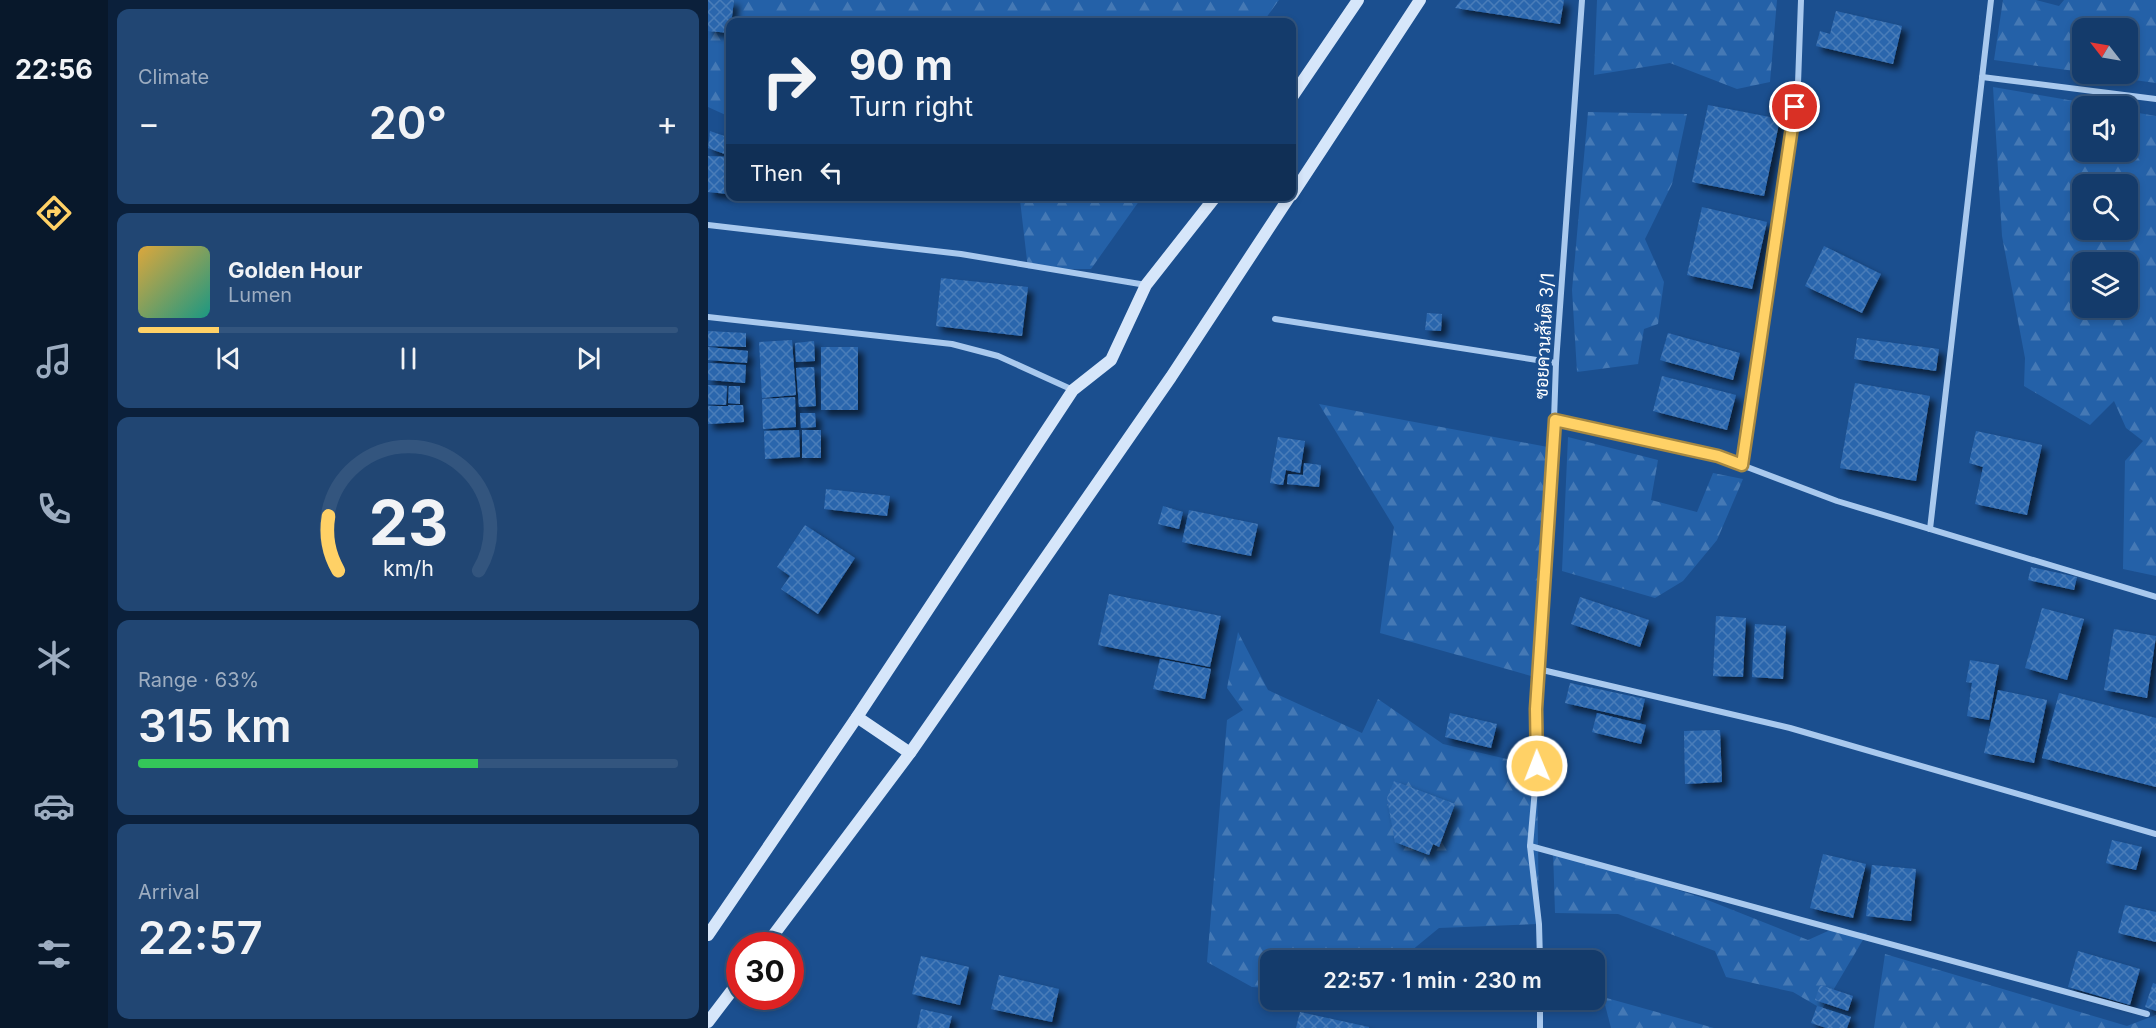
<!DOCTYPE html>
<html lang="en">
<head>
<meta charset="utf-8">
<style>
  :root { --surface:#143b6b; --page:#214673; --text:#f1f3f6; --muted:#9dadc1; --line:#33557e; --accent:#ffd166 }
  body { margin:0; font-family:Inter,Sarabun,sans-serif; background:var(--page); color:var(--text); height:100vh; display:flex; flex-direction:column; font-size:22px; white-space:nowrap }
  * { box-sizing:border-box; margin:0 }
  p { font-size:20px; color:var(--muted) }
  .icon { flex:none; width:33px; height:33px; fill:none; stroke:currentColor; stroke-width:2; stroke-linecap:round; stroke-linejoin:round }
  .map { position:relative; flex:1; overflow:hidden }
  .drawer { display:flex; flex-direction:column; gap:9px; padding:9px; background:#0b203b; width:600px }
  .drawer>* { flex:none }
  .hud { position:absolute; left:18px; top:18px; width:570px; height:183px; border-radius:12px; box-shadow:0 3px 9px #0003,0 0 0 2px var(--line); background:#143b6b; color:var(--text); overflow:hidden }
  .needle { width:39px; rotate:301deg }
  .fabs { position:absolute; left:1364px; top:18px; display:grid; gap:12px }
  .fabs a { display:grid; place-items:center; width:66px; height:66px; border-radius:12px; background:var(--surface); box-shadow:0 3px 9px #0003,0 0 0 2px var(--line); font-size:30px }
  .speed { position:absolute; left:18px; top:932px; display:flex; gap:12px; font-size:30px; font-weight:700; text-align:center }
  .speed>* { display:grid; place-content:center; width:78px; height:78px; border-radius:50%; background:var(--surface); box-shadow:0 3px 9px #0003,0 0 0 2px var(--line); line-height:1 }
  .speed .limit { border:9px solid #d22; background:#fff; color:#111 }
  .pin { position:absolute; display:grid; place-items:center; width:51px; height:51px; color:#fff; margin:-26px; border:3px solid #fff; border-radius:50%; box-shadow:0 2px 6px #0007 }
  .me { position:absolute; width:66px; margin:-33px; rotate:359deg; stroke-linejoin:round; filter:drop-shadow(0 0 4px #0008) }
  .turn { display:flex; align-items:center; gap:21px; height:126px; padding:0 24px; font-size:27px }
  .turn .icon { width:78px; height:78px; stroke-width:2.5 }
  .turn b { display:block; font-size:42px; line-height:51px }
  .then { display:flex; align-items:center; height:57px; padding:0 24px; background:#0003; gap:12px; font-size:22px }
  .big { font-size:45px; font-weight:600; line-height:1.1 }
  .drawer .card { flex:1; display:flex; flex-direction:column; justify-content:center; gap:9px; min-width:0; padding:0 21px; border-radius:12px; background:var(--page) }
  .drawer .dial { align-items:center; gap:0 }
  .dial svg { height:156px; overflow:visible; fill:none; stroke:var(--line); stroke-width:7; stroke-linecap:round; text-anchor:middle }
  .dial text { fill:var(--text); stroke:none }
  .song { display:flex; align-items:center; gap:18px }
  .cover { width:72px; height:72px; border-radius:9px; background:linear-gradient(135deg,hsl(40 70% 55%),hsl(170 70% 35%)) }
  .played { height:6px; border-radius:3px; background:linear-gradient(90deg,var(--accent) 15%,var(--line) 15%) }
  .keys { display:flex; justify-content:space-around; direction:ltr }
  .heat { display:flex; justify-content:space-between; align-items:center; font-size:33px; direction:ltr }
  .charge { height:9px; border-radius:4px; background:linear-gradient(90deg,#34c759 63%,var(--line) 0) }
  .trip { position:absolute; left:552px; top:950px; width:345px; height:60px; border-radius:12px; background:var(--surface); box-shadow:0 3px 9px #0003,0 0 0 2px var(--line); font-weight:600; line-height:60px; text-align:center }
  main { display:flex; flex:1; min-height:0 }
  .tab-bar { display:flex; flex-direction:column; width:108px; justify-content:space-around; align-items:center; background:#08182b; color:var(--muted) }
  .tab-bar .icon { width:42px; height:42px }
  .tab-bar .current { color:var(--accent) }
  .tab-bar b { font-size:27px; color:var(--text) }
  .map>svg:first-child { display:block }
</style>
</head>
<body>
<main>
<nav class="tab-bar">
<b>22:56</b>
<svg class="icon current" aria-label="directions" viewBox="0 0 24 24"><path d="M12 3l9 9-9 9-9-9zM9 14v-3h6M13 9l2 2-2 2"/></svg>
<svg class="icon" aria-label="music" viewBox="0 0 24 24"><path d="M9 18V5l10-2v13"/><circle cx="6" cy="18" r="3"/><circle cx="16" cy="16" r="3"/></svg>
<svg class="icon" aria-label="phone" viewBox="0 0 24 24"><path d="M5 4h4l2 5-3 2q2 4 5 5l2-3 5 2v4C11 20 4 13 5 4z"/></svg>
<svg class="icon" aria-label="climate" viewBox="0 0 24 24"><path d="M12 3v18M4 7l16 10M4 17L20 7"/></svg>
<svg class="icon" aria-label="car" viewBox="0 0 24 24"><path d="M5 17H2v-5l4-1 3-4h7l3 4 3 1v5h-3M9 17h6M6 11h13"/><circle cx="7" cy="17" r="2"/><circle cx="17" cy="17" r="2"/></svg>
<svg class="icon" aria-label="filters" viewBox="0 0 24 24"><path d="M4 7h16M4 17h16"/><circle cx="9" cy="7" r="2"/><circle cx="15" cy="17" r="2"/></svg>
</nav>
<section class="drawer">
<div class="card"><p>Climate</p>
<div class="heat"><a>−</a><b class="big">20°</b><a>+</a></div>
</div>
<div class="card">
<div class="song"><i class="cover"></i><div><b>Golden Hour</b><p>Lumen</p></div></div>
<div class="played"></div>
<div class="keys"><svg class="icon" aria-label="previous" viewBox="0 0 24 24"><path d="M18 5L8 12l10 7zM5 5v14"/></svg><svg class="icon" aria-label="pause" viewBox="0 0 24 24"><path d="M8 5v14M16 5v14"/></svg><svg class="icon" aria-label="next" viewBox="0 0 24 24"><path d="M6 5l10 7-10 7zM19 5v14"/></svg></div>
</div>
<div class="card dial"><svg viewBox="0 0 100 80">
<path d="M14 69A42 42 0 1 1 86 69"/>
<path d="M14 69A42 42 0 0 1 9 41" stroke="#ffd166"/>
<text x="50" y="56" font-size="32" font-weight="700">23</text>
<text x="50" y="72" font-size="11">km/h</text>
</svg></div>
<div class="card"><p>Range · 63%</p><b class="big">315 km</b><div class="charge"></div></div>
<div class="card"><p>Arrival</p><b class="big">22:57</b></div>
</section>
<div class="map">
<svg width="1448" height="1028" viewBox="0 0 1448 1028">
  <defs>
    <pattern id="forest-firs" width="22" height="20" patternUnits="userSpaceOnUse" patternTransform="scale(1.5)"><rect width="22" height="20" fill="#2461a8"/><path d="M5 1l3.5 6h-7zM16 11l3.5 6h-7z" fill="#4579b5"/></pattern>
    <pattern id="building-cross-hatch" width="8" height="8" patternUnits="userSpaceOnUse" patternTransform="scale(1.5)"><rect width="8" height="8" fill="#2a66ad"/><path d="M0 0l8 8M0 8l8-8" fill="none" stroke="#4a7db9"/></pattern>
    <filter id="shadow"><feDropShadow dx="5.5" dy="5.5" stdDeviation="3" flood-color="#0009"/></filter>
  </defs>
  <rect width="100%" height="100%" fill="#1b4f8f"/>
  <g fill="url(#forest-firs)" fill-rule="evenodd">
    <path d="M0 0H571L555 22H22V117L0 107Z"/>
    <path d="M889 0H1069L1062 82 1029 89 962 63 886 75Z"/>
    <path d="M1295 0H1328L1351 6 1356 0H1448V83L1382 74H1419V28H1374V72L1286 60Z"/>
    <path d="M1285 87 1395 106H1374V152H1419V111L1448 116V576L1415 569 1417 461 1435 441 1418 428 1406 401 1382 425 1316 386 1317 358 1294 236ZM1374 184H1419V230H1374ZM1374 262H1419V308H1374Z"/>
    <path d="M880 112 979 114 964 184 937 239 956 282 950 324 936 329 930 364 869 372 864 290Z"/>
    <path d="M205 197H434L383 269H320L312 200Z"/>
    <path d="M611 404 845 448 830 678 672 633 686 527Z"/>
    <path d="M860 437 950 460 943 500 989 512 1005 473 1035 479 1009 540 975 581 947 598 854 571Z"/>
    <path d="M530 632 560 690 654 733 670 699 735 744 829 766 831 924 731 928 692 960H562V988L544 987 499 962 519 720 535 710 519 688Z"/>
    <path d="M845 851 992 897 1100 940 1120 931 1159 933 1114 1009 1085 992 1018 977 1007 951 910 914 847 913Z"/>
    <path d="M1177 954 1419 1026 1448 1015V1028H1166Z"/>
    <path d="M895 997 1006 1028H903Z"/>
  </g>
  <g fill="url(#building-cross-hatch)" filter="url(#shadow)">
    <path d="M0 0H26L22 33 0 31Z"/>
    <path d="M753 0H856L852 24 747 8Z"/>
    <path d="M1128 11 1194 26 1185 64 1108 46 1112 31 1122 34Z"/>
    <path d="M1000 105 1072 119 1056 196 984 182Z"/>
    <path d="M2 131 22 138V156L0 148Z"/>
    <path d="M0 156 22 157 20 194 0 192Z"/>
    <path d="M994 207 1059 222 1044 289 979 275Z"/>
    <path d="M1116 246 1173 274 1154 313 1097 286Z"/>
    <path d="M233 278 320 287 314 336 228 326Z"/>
    <path d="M719 313 734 314 733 331 717 330Z"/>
    <path d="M0 331 38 333V347L0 346Z"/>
    <path d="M960 333 1032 353 1025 380 952 360Z"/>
    <path d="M1149 338 1231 349 1228 371 1146 359Z"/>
    <path d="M84 340 88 395 54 398 51 342Z"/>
    <path d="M106 341 107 361 88 362 87 343Z"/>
    <path d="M0 347 40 351 39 363 0 360Z"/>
    <rect x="113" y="347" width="37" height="63"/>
    <path d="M0 363 38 365 37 383 0 380Z"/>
    <path d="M106 367 108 406 91 407 88 368Z"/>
    <path d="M954 376 1028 395 1019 430 945 411Z"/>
    <path d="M1147 383 1222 396 1208 481 1132 468Z"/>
    <path d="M0 385 19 386 18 405 0 404Z"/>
    <path d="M21 386H32V404L20 403Z"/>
    <path d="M87 397 88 427 55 429 54 399Z"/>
    <path d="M20 405H35L36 422 0 424V406H20Z"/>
    <path d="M92 413H107L108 427 93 428Z"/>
    <path d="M91 430 92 457 57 459 56 431Z"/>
    <rect x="94" y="430" width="19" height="28"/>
    <path d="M1268 431 1334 445 1319 515 1267 504 1275 467 1261 463Z"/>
    <path d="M570 437 597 441 592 473 578 470 575 485 562 483Z"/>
    <path d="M596 463 613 465 611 487 579 484 580 474 595 475Z"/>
    <path d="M118 489 182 496 179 516 116 509Z"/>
    <path d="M455 506 475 512 471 529 450 524Z"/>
    <path d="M481 510 550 524 543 556 474 542Z"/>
    <path d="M97 525 147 558 110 614 73 589 82 576 69 567Z"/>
    <path d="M1323 567 1369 577 1366 590 1320 580Z"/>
    <path d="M401 594 513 616 502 667 390 645Z"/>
    <path d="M872 597 941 620 932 647 863 624Z"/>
    <path d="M1334 608 1376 619 1359 680 1317 668Z"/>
    <path d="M1008 616 1038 618 1035 677 1005 676Z"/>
    <path d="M1047 624 1078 626 1075 679 1044 677Z"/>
    <path d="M1406 629 1448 636 1439 698 1396 690Z"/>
    <path d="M452 659 503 669 497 699 445 689Z"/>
    <path d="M1262 660 1291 665 1281 720 1259 716 1264 683 1258 682Z"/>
    <path d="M862 683 937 699 932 720 857 703Z"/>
    <path d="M1290 690 1339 700 1326 763 1276 753Z"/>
    <path d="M1351 693 1448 718V787L1334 758Z"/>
    <path d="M742 713 789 724 783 748 737 737Z"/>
    <path d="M889 713 938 725 933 744 884 732Z"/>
    <path d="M1012 730 1014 782 977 784 976 731Z"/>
    <path d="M686 781 747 804 731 847 725 844 721 855 687 842 679 798Z"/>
    <path d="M1404 840 1434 847 1428 870 1398 863Z"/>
    <path d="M1115 854 1158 864 1145 918 1102 908Z"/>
    <path d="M1164 865 1208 869 1203 921 1158 916Z"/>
    <path d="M1417 905 1448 912V942L1410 933Z"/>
    <path d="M1370 951 1432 969 1422 1005 1360 987Z"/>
    <path d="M213 956 261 967 252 1005 204 994Z"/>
    <path d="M291 975 351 989 344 1022 283 1009Z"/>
    <path d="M1445 983 1448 984V1011L1437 1007Z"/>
    <path d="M1112 985 1145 996 1140 1011 1107 1000Z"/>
    <path d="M1109 1006 1143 1017 1139 1028H1118L1103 1023Z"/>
    <path d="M213 1009 244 1016 241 1028H209Z"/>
    <path d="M592 1012 661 1027V1028H588Z"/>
  </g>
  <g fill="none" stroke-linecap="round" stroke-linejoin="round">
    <g stroke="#a9c9ee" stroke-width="6">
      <path d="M1274 77 1448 99"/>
      <path d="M0 225 253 254 438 285"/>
      <path d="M0 317 244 344 290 356 365 390"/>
      <path d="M567 319 848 363"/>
      <path d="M847 420 1010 456 1129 501 1448 597"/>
      <path d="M1034 465 1090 84 1093 0"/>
      <path d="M1222 529 1283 0"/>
      <path d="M830 669 1082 728 1448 834"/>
      <path d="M822 846 1439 1014"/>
      <path d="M832 960 831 924 822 846 829 766 828 709 845 448 848 363 874 0"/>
      <path d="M832 999V1028"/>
    </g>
    <g stroke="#d6e6fa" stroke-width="12">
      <path d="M584 97 650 0"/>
      <path d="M584 195 712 0"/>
      <path d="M149 717 202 753"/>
      <path d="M0 935 149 717 365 390 403 360 438 285 508 196"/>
      <path d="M58 945 202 753 463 377 582 196"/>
      <path d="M0 1022 32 980"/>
    </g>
  </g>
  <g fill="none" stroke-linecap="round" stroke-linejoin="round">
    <defs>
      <path id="route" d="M829 766 828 709 847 420 1010 456 1034 465 1087 107"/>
    </defs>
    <use href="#route" stroke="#a68842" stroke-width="15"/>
    <use href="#route" stroke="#ffd166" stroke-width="10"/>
  </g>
  <g text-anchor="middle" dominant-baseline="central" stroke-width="6" stroke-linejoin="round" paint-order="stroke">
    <g font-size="18" fill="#fff" stroke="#1b4f8f">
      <text transform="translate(836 336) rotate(-87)">ซอยควนสันติ 3/1</text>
    </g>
  </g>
</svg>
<div class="fabs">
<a><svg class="needle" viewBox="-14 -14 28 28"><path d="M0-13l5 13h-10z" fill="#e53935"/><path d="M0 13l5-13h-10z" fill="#9dadc1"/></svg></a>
<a><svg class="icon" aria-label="sound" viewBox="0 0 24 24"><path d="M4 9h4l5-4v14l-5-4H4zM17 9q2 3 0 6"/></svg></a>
<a><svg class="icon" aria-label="search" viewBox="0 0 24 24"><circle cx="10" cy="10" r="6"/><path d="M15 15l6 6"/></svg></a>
<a><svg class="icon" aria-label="layers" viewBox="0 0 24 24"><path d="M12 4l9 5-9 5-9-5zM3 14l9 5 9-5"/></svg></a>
</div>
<div class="speed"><div class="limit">30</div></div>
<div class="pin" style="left:1087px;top:107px;background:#d93025"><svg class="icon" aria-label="arrive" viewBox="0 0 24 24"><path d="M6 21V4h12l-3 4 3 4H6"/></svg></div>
<svg class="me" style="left:829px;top:766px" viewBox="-20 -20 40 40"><circle r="17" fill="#ffd166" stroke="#fff" stroke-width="3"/><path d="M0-11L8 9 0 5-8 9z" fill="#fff"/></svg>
<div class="trip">22:57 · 1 min · 230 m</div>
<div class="hud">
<div class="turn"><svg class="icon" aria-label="right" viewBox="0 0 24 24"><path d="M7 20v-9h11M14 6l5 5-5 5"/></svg><div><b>90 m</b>Turn right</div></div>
<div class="then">Then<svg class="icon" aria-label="left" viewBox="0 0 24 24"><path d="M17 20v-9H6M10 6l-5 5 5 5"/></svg></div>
</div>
</div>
</main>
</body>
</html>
